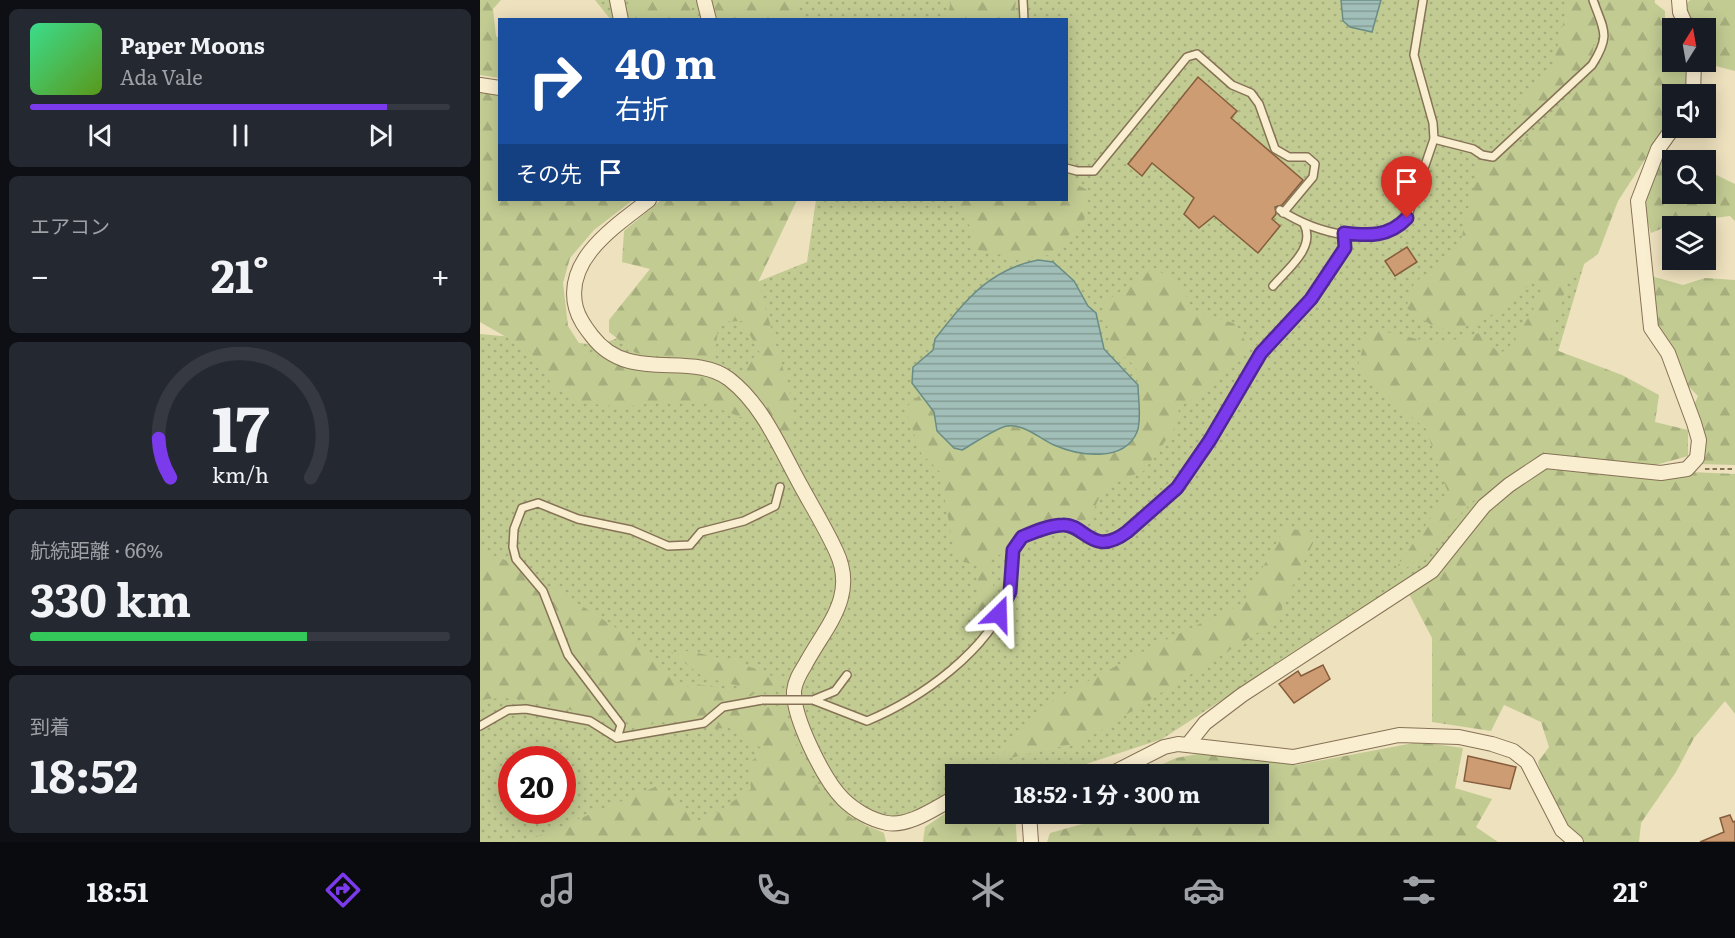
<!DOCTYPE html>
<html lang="ja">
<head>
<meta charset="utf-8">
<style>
  :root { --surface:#171b24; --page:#242831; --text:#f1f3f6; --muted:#9ea1a6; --line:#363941; --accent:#7c3aed }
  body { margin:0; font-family:Literata,"Noto Sans JP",serif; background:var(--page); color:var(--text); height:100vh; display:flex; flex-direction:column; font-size:22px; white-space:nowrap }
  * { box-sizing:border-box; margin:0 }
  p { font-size:20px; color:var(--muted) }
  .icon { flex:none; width:33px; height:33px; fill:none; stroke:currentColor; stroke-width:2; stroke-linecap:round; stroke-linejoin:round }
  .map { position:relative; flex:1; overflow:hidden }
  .sheet { display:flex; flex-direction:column; gap:9px; padding:9px; background:#0d0f14; width:480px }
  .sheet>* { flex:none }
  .banner { position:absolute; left:18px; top:18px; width:570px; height:183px; border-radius:0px; box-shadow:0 3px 15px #0003; background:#1a4fa0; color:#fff; overflow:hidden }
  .needle { width:39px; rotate:11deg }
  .tools { position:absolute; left:1182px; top:18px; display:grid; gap:12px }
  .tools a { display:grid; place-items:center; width:54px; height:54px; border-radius:0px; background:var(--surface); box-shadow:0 3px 15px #0003; font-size:30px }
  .speed { position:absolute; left:18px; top:746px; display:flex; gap:12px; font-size:30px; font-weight:700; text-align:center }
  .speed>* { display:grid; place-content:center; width:78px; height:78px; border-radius:50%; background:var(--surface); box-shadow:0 3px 15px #0003; line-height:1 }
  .speed .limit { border:9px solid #d22; background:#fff; color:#111 }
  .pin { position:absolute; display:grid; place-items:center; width:51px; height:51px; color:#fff; margin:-62px -26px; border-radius:50% 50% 50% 0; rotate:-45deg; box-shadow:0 0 6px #0007 }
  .pin .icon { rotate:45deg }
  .me { position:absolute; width:66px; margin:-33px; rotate:22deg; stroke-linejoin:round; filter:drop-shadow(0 0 4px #0008) }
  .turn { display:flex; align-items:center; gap:21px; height:126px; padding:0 18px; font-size:27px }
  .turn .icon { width:78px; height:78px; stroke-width:2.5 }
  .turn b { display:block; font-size:42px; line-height:51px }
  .then { display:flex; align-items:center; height:57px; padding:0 18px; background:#0003; gap:12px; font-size:22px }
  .big { font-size:45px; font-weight:700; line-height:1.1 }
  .sheet .tile { flex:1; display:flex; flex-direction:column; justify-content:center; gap:9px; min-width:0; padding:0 21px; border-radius:9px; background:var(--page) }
  .sheet .dial { align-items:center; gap:0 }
  .dial svg { height:156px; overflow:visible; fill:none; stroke:var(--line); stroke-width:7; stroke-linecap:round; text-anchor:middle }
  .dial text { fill:var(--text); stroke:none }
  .song { display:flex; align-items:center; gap:18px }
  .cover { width:72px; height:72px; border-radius:9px; background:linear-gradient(135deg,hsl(150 70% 55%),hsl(90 70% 35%)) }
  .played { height:6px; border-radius:3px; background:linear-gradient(90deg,var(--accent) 85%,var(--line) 85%) }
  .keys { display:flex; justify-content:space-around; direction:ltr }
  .heat { display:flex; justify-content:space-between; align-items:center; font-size:33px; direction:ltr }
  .charge { height:9px; border-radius:4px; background:linear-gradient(90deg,#34c759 66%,var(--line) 0) }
  .trip { position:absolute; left:465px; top:764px; width:324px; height:60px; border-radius:0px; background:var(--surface); box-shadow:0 3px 15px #0003; font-weight:700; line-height:60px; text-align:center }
  .dock { display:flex; height:96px; justify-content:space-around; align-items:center; background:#090b0e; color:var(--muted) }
  .dock .icon { width:42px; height:42px }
  .dock .selected { color:var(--accent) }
  .dock b { font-size:27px; color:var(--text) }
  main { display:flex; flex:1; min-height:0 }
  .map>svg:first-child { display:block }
</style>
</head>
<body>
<main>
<section class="sheet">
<div class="tile">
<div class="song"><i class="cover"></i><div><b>Paper Moons</b><p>Ada Vale</p></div></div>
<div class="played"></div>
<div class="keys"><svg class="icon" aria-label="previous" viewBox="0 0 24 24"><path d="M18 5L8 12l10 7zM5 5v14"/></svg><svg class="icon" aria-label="pause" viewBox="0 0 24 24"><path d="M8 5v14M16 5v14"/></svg><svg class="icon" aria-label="next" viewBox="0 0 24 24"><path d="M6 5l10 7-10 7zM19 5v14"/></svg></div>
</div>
<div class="tile"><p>エアコン</p>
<div class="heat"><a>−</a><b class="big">21°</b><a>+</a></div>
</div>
<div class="tile dial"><svg viewBox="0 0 100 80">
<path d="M14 69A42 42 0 1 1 86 69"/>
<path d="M14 69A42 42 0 0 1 8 49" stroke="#7c3aed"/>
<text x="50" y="56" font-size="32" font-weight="700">17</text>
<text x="50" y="72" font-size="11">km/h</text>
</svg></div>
<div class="tile"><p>航続距離 · 66%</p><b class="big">330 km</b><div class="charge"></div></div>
<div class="tile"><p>到着</p><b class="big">18:52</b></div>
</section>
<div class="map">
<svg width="1255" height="842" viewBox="0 0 1255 842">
  <defs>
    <pattern id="grass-dots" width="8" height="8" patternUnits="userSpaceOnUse" patternTransform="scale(1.5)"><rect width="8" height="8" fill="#c2cb92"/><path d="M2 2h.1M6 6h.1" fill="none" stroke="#a7ae7d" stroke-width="1.8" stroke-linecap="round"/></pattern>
    <pattern id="forest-firs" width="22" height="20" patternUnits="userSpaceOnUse" patternTransform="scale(1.5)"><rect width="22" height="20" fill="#c2cb92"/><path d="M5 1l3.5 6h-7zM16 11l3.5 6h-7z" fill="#a7ae7d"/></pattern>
    <pattern id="water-rules" width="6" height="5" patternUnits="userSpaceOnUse" patternTransform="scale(1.5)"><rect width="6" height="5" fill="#a1bfb8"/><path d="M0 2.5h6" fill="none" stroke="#849b95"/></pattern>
  </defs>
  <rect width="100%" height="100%" fill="#eee1be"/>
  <path fill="url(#grass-dots)" fill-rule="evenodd" d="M115 0H1175L1169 46 1030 513 682 739 576 774H476L475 807 448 817 206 842H0V334L120 345 327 262 336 200H586V20H131ZM32 759H82V810H32Z"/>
  <g fill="url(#forest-firs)">
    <path d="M0 0H21L13 9 16 36 19 39V78L0 75Z"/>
    <path d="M149 0H208L214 19H154Z"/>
    <path d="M227 0H317L320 19H233Z"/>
    <path d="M471 0H536L534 19H467Z"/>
    <path d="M1089 0H1109L1116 24 1112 58 1036 134 1041 100 1048 97 1073 65Z"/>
    <path d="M1120 0H1171L1185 11 1184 70 1208 68 1209 89 1206 94H1192V118L1138 201 1118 254 1090 274 1068 347 1142 375 1179 395 1175 422 1208 430V456L1172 466 1059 460 993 501 939 558 916 576 914 571 968 493 946 429 877 370 888 328 959 344 999 333 1020 354 1033 343 1063 293 1057 279C1029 301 997 336 958 327 948 325 935 313 926 308L934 283 968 258 980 244 999 165C1007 162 1017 159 1024 154 1048 139 1124 71 1129 45 1132 30 1125 14 1120 0Z"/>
    <path d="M1210 0H1255V71L1220 62H1226V28H1213L1204 6Z"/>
    <path d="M0 89 19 92 20 200H153L114 230 90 258 83 283 88 326 104 351 136 364 185 372 222 373 246 383 260 395 280 421 266 419 221 402H181L144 407 102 403 74 388 49 350 0 322Z"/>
    <path d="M1184 151 1205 160H1192V194H1226V170L1255 184V221L1250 216 1195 223 1171 233 1162 204Z"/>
    <path d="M587 180 610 191 604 220 569 255 540 259 484 247 495 233 471 200H586Z"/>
    <path d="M181 200H317L278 282 312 400 310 442 305 446 263 376 269 361 280 353 262 321 239 322 234 362 156 353 129 332V320L170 269 142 262 144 231Z"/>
    <path d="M674 268 699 284 714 311 756 324 767 345 718 399 700 403 696 426 664 471 624 486 610 519 538 528 528 549 510 561C517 599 514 605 492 637L485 638 494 626 499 566 480 561 473 546 460 472 441 453 425 408 441 394 455 412 457 431 482 450 527 426 541 428 576 446 658 385 656 367 632 347 622 304Z"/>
    <path d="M1171 276 1203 285 1225 278 1255 280V465L1218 464 1225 435 1214 405 1218 396 1199 377 1176 328Z"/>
    <path d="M1065 463 1197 478 1210 472 1255 474V714L1245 701 1214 738 1196 772 1161 823 1159 842C1141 842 1120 842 1102 842 1079 837 1063 782 1058 762L1069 747 1061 722 1024 705 1011 731 952 722V638L929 594 988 533 1015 512 1022 498Z"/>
    <path d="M805 528 838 533 795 622 602 742 516 761 573 700 679 643 762 604Z"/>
    <path d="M0 550 40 566 60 588 88 659 134 725C93 709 45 693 0 700Z"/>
    <path d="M73 588 160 643 188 674 215 691 216 684 275 694 221 717 151 727 95 655 68 592Z"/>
    <path d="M209 651 258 662 299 679 301 690 287 693 223 677 191 652Z"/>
    <path d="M303 706C317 744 330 792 367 815 378 823 392 827 404 833L406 842H44L182 784 221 823 271 789 268 764 285 750 249 728 227 729 243 711Z"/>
    <path d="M939 742 983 748 975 788 1012 799 996 827 1018 842H567L570 833 624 818 625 813H778V774H661L696 758 718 754 816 765Z"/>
    <path d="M475 807 476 813H535L537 842H443L445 827Z"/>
  </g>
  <g fill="url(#water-rules)" stroke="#698d85" stroke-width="1.5">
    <path d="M861 0H901L892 32 870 27 863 21Z"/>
    <path d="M558 260 573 262 594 281 608 306 616 313 624 349 658 385C658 398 662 420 657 432 644 463 599 456 574 445 561 439 542 423 527 426 516 428 493 444 482 450L474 448 457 431 454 412 432 383 433 367 453 350 455 339C485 301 508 270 558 260Z"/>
  </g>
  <g fill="#cd9c73" stroke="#855c3c" stroke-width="1.5">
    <path d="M718 77 757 111 751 118 823 180 802 205 795 207 796 214 792 219 800 226 778 253 734 216 719 228 704 214 714 198 672 163 662 176 648 164Z"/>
    <path d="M927 247 937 262 915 276 905 261Z"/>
    <path d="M843 665 850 679 814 703 799 684 818 671 821 676Z"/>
    <path d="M988 756 1036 767 1030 789 984 781Z"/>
    <path d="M1250 815 1253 822 1255 821V842H1220L1244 832 1240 818Z"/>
  </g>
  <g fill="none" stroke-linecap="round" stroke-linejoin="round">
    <defs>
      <g id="service">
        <path d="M543 0 544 20"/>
        <path d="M954 139 993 149 1002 155 1013 157 1112 65C1131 35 1124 31 1113 0"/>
        <path d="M586 168 597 171H614L707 57 717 54 752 85 771 93 779 104 795 149 809 157H827L835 164 833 177 803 213"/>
        <path d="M800 210C834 232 895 251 927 218L954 139 953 123 934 55 943 0"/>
        <path d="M793 286C808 268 836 248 824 224"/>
        <path d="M333 700 387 721C440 699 509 651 529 594 537 573 526 560 542 537 554 532 570 525 583 525 605 524 612 558 647 532L697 488 730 440 781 353 831 299 865 248 864 233"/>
        <path d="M333 700 355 691 367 675"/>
        <path d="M0 726 28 710 46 709 110 721 137 738 224 723 243 707 282 700"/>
        <path d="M137 738 141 725 88 655 63 591 36 559 33 547 34 529 42 508 58 503 98 519 151 530 188 546 210 545 221 532 264 521 295 506 300 487"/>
      </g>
      <g id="minor">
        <path d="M137 0 141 20"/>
        <path d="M224 0 229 20"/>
        <path d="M1199 0 1200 12 1207 28"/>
        <path d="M0 85 20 88"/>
        <path d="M1213 94 1214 62"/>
        <path d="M169 200C137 225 83 259 96 308 99 319 105 327 112 336 149 385 210 350 249 379 283 405 301 450 321 486 333 508 346 529 356 551 378 597 345 627 325 665 320 673 315 681 314 691 313 718 344 780 363 799 374 810 391 820 407 823 430 827 456 807 476 797"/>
        <path d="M709 743 725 723 762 695 952 571 1004 506 1029 485 1065 461 1181 473 1207 469 1217 458 1219 440 1214 423 1188 353 1171 328 1158 201 1178 149 1193 128"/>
        <path d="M631 774 684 747 698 744 813 757 919 735 979 737 1012 744 1033 751 1047 762 1082 830 1096 842"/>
        <path d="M549 813 551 842"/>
      </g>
    </defs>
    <use href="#service" stroke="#867256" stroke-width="10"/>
    <use href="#minor" stroke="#867256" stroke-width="16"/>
    <path stroke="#867256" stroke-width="2" stroke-dasharray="4.5 3" stroke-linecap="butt" d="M1225 469H1255"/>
    <use href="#service" stroke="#f9eed0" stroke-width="7"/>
    <use href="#minor" stroke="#f9eed0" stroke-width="14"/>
    <defs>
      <path id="service-bridge" d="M282 700H333"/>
    </defs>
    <use href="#service-bridge" stroke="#867256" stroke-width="10" stroke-linecap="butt"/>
    <use href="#service-bridge" stroke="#f9eed0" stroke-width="7"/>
  </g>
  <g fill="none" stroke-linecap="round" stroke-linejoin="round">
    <defs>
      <path id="route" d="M519 614 530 592 533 550 542 537C554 532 570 525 583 525 605 524 612 558 647 532L697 488 730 440 781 353 831 299 865 248 864 233C889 236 909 237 927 218"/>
    </defs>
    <use href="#route" stroke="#51269a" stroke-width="15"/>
    <use href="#route" stroke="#7c3aed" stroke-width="10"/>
  </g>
</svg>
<div class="tools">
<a><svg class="needle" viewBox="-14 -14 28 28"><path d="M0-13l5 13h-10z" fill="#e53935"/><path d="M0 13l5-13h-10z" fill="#9ea1a6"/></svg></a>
<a><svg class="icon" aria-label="sound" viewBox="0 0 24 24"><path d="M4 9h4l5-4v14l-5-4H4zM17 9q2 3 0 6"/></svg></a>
<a><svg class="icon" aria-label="search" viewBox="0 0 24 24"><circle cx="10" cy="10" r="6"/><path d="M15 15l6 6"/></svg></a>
<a><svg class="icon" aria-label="layers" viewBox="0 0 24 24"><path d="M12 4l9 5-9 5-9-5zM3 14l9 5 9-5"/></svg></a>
</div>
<div class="speed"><div class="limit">20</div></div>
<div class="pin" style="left:927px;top:218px;background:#d93025"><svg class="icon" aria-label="arrive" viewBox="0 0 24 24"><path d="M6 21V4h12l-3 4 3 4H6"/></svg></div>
<svg class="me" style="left:519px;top:614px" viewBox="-20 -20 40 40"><path d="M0-17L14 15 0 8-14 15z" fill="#7c3aed" stroke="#fff" stroke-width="4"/></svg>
<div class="trip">18:52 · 1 分 · 300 m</div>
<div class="banner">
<div class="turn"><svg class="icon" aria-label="right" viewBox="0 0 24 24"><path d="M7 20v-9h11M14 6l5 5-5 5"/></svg><div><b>40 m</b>右折</div></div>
<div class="then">その先<svg class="icon" aria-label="arrive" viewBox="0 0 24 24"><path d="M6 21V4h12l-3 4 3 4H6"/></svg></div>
</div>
</div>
</main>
<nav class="dock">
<b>18:51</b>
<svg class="icon selected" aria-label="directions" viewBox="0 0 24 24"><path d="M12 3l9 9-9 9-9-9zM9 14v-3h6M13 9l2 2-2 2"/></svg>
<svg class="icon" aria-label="music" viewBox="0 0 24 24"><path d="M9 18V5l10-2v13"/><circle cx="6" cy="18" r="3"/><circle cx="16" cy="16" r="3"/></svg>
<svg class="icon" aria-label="phone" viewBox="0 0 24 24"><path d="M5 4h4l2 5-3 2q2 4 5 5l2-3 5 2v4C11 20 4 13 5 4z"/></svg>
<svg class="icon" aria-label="climate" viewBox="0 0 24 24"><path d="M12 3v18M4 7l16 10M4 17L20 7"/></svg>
<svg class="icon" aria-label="car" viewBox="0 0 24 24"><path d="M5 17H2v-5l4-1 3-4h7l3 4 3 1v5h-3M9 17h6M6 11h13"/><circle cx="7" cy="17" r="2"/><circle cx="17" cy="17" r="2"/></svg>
<svg class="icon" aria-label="filters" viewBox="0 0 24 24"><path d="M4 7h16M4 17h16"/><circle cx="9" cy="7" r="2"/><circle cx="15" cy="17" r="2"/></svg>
<b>21°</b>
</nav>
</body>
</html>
